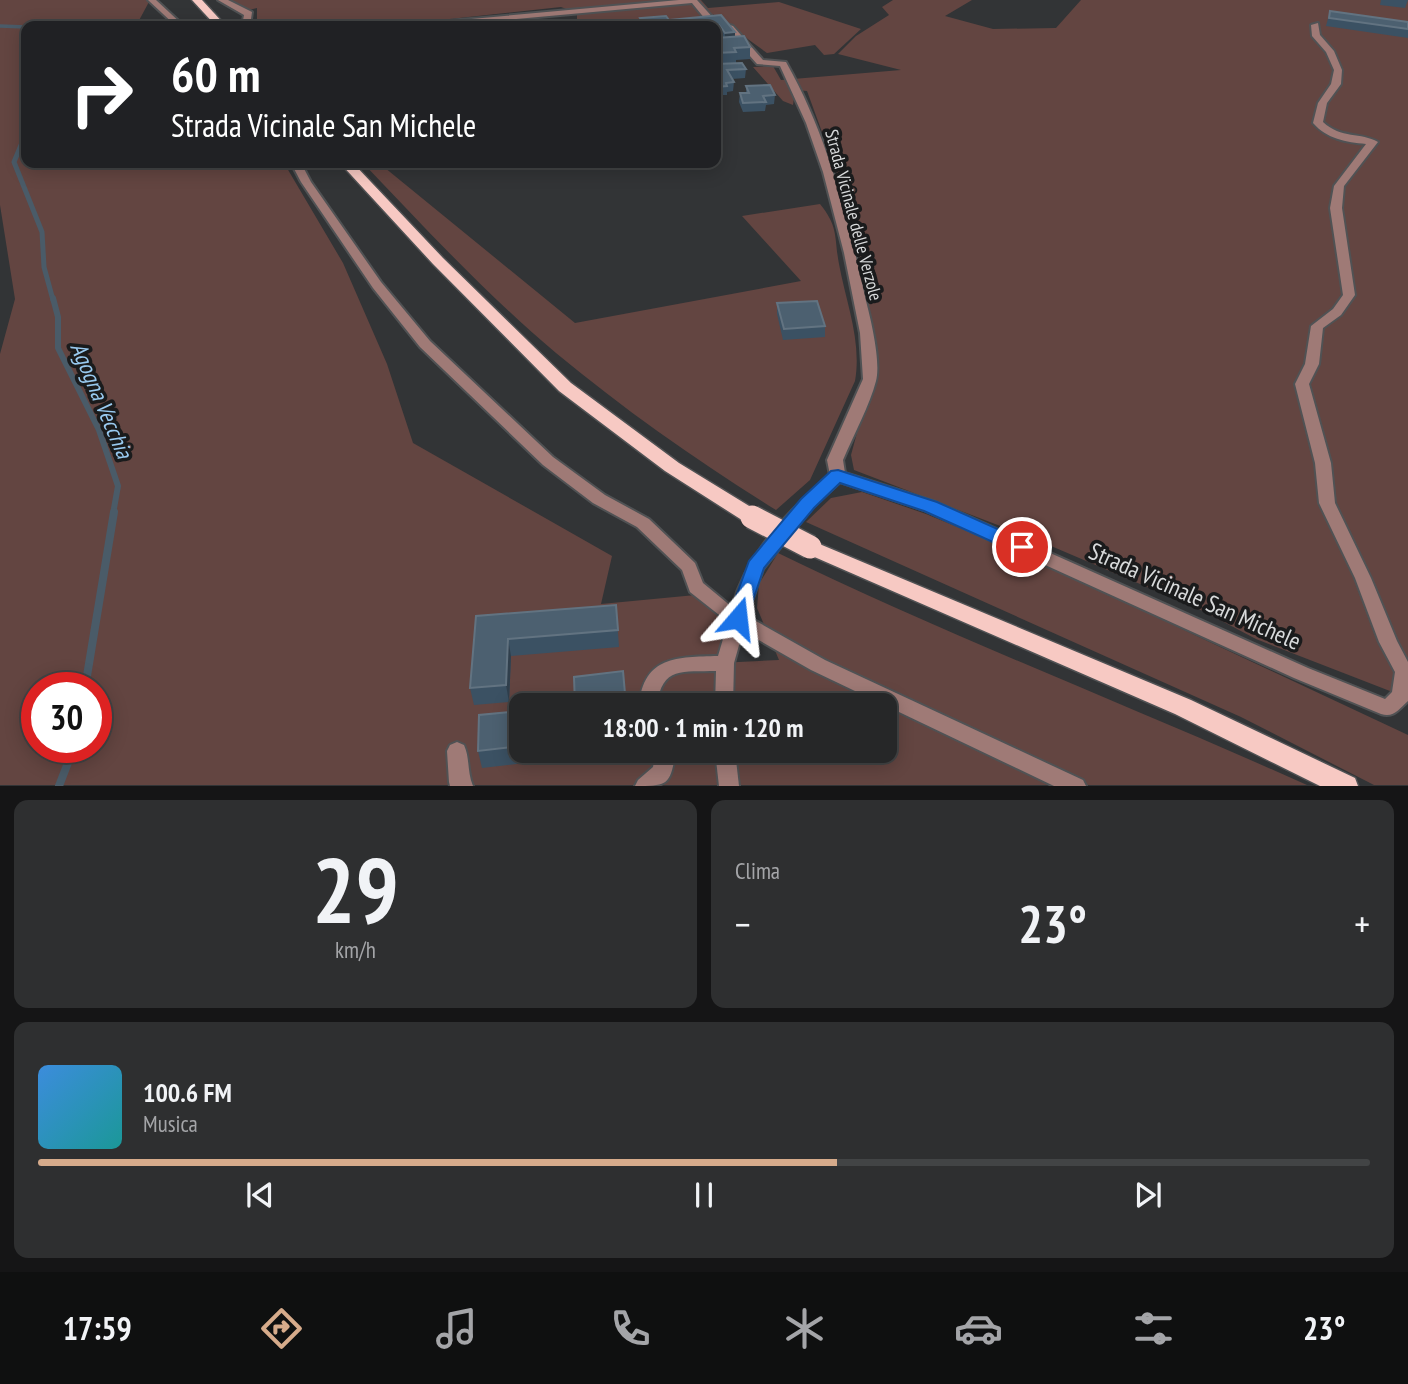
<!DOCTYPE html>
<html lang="it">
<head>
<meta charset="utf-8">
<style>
  :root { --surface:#262728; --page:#2e2f30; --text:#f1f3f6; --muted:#a4a5a8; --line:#424445; --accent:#d6ab8b }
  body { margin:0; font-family:"PT Sans Narrow",sans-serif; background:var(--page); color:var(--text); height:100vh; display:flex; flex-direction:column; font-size:26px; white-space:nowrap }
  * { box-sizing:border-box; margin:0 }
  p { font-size:23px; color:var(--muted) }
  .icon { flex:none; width:38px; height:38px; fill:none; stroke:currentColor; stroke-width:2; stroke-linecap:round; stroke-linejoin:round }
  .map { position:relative; height:786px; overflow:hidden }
  .side { display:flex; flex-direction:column; gap:14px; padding:14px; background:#151516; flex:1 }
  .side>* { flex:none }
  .hud { position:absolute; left:21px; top:21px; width:700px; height:147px; border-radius:14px; box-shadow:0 4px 18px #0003,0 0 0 2px var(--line); background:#202124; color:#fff; overflow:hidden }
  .speed { position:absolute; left:21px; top:672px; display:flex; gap:14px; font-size:35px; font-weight:700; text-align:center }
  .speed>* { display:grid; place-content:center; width:91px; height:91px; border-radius:50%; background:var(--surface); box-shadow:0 4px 18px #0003,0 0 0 2px var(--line); line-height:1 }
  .speed .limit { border:10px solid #d22; background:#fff; color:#111 }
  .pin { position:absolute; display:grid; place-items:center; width:60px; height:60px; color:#fff; margin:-30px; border:4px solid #fff; border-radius:50%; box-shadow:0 2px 7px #0007 }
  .me { position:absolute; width:77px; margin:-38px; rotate:17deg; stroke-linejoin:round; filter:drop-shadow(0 0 5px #0008) }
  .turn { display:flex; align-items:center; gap:24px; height:147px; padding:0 35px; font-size:32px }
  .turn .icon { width:91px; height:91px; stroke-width:2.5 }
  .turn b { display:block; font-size:49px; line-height:60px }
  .big { font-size:52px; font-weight:800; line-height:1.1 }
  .side .card { flex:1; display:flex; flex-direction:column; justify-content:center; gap:10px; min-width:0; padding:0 24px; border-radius:14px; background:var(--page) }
  .side .dial { align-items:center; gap:0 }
  .dial b { font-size:91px; line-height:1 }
  .song { display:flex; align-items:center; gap:21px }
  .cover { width:84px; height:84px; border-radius:10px; background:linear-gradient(135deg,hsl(210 70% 55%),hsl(180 70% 35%)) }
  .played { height:7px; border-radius:4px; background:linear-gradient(90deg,var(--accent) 60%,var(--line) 60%) }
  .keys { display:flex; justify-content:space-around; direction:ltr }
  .heat { display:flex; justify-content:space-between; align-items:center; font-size:38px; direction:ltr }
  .side .tiles { flex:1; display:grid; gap:14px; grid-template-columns:1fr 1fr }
  .card:last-child { grid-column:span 2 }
  .trip { position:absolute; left:509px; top:693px; width:388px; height:70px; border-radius:14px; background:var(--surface); box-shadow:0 4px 18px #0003,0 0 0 2px var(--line); font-weight:800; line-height:70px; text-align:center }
  .tabs { display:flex; height:112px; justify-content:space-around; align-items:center; background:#0f1010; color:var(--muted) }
  .tabs .icon { width:49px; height:49px }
  .tabs .selected { color:var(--accent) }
  .tabs b { font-size:32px; color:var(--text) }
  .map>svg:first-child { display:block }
</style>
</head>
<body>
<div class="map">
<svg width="1408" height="786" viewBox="0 0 1408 786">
  <rect width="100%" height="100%" fill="#323436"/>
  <g fill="#634541" fill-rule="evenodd">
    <path d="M0 0H150L136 26H26V163H284L343 263 387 364 413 443 612 556 601 604 706 594 730 615 719 663 779 660 757 608 759 584 778 553C951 637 1131 706 1307 785H0V354L15 299 0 205ZM37 688H96V747H37ZM522 705H886V751H522Z"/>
    <path d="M227 0H701L708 8 779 2 861 29 834 54 824 55 815 45 767 53 713 14 721 27 577 26V13L561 7 385 26H257V8L249 10Z"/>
    <path d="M893 0H972L945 16 993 29 1056 28 1081 0H1408V698L1256 639 1201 610 1037 540 854 470 851 455 861 418 876 380 859 254 837 173 807 91 795 90 793 105 783 101 753 67 773 66 781 80 901 70 838 54 856 36 889 15 882 7Z"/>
    <path d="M363 163H379L575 323 801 281 742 216 820 204C839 227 834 238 839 264 846 303 862 341 855 381L810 480 776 510C699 462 626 411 556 353 487 295 425 228 363 163Z"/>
    <path d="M862 492 926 514 1020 553 1408 735V785H1374L1241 717 806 522 831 498Z"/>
  </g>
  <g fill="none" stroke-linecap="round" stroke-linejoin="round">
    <path stroke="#4a5b68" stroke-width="3.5" d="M0 26 26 27"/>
    <path stroke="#4a5b68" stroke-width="5" d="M26 133 14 162 42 232 44 267 53 300"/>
    <path stroke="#4a5b68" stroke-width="6" d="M53 298 58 317V348L99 430 118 486 113 514"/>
    <g stroke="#4a5b68" stroke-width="8">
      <path d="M85 688 114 512"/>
      <path d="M59 786 74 747"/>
    </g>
    <defs>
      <g id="street">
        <path d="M148 0H156L184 26H176Z"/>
        <path d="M218 0H228L252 12 250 26H242L244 15Z"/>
        <path d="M679 0H697L716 21 733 26 763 60 786 62C828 136 848 219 866 301 871 320 881 362 876 381 870 405 853 436 843 460L845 473 936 502 1308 668 1385 699 1392 692 1395 672 1379 642 1355 578 1319 503 1315 463 1295 384 1305 364 1311 326 1333 309 1343 295 1330 208 1334 186 1366 144C1346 142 1327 139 1313 123L1318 103 1331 84 1334 70 1326 52 1312 36 1311 25 1318 23 1320 35 1334 51 1342 70 1341 84 1327 103 1323 122C1341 139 1361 132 1378 142L1344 186 1342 208 1355 295 1341 315 1323 328 1319 364 1309 384 1331 463 1335 503 1371 578 1397 641 1408 662V701C1399 709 1394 718 1381 714L1294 678 924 510 840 482 813 507 763 569 747 616 825 660 1083 780 1086 786H1054L811 670 743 631 734 663 733 705H715L716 671C683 672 662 666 657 705H639C644 656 677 657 718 656L728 622 690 592 682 570 637 527 593 503 543 465 420 347 373 288 301 182 291 163H301L311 182 381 282 430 341 553 457 605 495 649 519 695 563 703 583 732 607C747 553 789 510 830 475L827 460 863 379 860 333 844 253 823 172 806 123 780 66 757 64 727 30 710 25 692 3 440 26H412L416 24Z"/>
        <path d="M457 742 464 745C470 758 467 772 473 786H450L449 782 447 751 450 745Z"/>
        <path d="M656 751H676C670 785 669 786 635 786L638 780 653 767Z"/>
        <path d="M715 751H735L739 786H719Z"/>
      </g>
      <g id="primary">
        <path d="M192 0H202L226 26H216Z"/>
        <path d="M340 163H353L443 258 571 383 679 463 759 512 762 517 759 522H745L665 471 559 391 433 264Z"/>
        <path d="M810 540 1191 700 1355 778 1358 786H1320L1175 714 803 552 800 547 803 542Z"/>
      </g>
    </defs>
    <use href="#street" stroke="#505254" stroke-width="4"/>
    <use href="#primary" stroke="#505254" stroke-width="3"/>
    <use href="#street" fill="#9f7a76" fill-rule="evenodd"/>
    <use href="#primary" fill="#f7c9c3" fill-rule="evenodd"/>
    <defs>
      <path id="primary-bridge" d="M752 517 810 547"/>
    </defs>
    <use href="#primary-bridge" stroke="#505254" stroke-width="26" stroke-linecap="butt"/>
    <use href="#primary-bridge" stroke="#f7c9c3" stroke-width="23"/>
  </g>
  <g fill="#3b5163">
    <path d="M1381 0H1408L1405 8 1380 5Z"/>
    <path d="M1330 11 1408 22V38L1326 26Z"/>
    <path d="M721 15 735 37 750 47V59L736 60V63L746 69 745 78 732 79 734 82 733 91 727 92V95H716V38H719H716V26H640V18L669 20Z"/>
    <path d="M746 86 775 95 774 104 766 105 765 111 743 112 739 102 740 93H746Z"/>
    <path d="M777 303 825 326V337L783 340 777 314Z"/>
    <path d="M616 605 619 647 511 656 509 702 474 705 470 688 476 616Z"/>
    <path d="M522 711V751H630L482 768 478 751Z"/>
  </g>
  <g fill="#303f4c">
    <path d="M705 23V26H666Z"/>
    <path d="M719 25V37L716 38V26H710Z"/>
    <path d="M735 32V44L725 45V33Z"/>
    <path d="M508 639 511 656 509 702 506 685Z"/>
  </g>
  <g fill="#4c6070" stroke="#627381" stroke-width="2">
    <path d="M1330 11 1408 22V29L1329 18Z"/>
    <path d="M721 15 735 32 725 33 719 25 707 26 705 23 666 26H645L640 18 666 16 669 20Z"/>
    <path d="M622 24V26H588V25Z"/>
    <path d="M744 36 750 47 734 48 736 52 716 53V38Z"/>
    <path d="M742 63 746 69 727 70 734 82 726 83 727 86 716 87V64Z"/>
    <path d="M770 85 775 95 763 96 766 102 743 103 740 93H749L746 86Z"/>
    <path d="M817 301 825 326 784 329 777 303Z"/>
    <path d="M616 605 618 630 508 639 506 685 470 688 476 616Z"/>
    <path d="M623 671 626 705H570H575L574 677Z"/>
    <path d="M522 711V746L478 751 479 715Z"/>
  </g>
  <path fill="#1a73e8" stroke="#114b97" stroke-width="2" d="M838 470 937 502 1029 543 1031 547 1029 552H1015L924 511 840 483 814 508 764 568 745 624 738 626 731 624 728 618 749 561 801 499 831 471Z"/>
  <g text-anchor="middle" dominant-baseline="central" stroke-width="7" stroke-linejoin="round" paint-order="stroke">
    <g font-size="18" fill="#d8dadb" stroke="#1a1b1c">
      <text transform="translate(854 215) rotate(75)">Strada Vicinale delle Verzole</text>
    </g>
    <g font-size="23" font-style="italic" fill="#99caf0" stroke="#1a1b1c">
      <text transform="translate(102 400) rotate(67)">Agogna Vecchia</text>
    </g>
    <g font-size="24" fill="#d8dadb" stroke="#1a1b1c">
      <text transform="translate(1195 596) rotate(24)">Strada Vicinale San Michele</text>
    </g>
  </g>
</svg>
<div class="speed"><div class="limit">30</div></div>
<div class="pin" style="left:1022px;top:547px;background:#d93025"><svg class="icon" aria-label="arrive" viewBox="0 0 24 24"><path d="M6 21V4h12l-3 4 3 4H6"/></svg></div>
<svg class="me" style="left:738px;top:618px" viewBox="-20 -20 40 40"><path d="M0-17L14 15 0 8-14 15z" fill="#1a73e8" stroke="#fff" stroke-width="4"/></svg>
<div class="trip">18:00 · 1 min · 120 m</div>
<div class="hud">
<div class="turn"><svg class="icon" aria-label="right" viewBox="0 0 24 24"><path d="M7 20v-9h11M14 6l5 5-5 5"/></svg><div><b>60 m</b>Strada Vicinale San Michele</div></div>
</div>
</div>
<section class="side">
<div class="tiles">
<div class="card dial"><b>29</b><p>km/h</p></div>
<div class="card"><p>Clima</p>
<div class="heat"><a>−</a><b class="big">23°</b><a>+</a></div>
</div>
<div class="card">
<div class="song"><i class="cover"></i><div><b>100.6 FM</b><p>Musica</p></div></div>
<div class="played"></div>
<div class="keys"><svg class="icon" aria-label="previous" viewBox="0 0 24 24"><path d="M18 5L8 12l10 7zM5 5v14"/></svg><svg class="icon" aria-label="pause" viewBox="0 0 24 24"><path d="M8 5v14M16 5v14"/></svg><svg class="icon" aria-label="next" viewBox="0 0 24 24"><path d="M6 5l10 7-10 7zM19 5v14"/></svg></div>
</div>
</div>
</section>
<nav class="tabs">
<b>17:59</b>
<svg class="icon selected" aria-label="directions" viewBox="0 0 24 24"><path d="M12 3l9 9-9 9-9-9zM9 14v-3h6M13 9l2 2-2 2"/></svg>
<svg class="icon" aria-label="music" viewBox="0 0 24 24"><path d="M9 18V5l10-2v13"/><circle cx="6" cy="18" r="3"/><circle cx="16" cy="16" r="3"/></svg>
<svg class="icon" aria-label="phone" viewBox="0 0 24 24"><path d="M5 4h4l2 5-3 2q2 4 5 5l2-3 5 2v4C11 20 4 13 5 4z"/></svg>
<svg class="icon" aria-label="climate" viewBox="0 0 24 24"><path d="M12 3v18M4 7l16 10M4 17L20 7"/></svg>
<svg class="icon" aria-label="car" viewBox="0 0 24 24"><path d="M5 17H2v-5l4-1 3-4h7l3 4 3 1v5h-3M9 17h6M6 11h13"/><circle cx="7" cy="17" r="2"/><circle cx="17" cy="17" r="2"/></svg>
<svg class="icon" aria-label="filters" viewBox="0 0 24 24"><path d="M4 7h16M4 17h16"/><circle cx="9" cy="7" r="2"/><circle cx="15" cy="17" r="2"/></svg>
<b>23°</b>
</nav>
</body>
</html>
